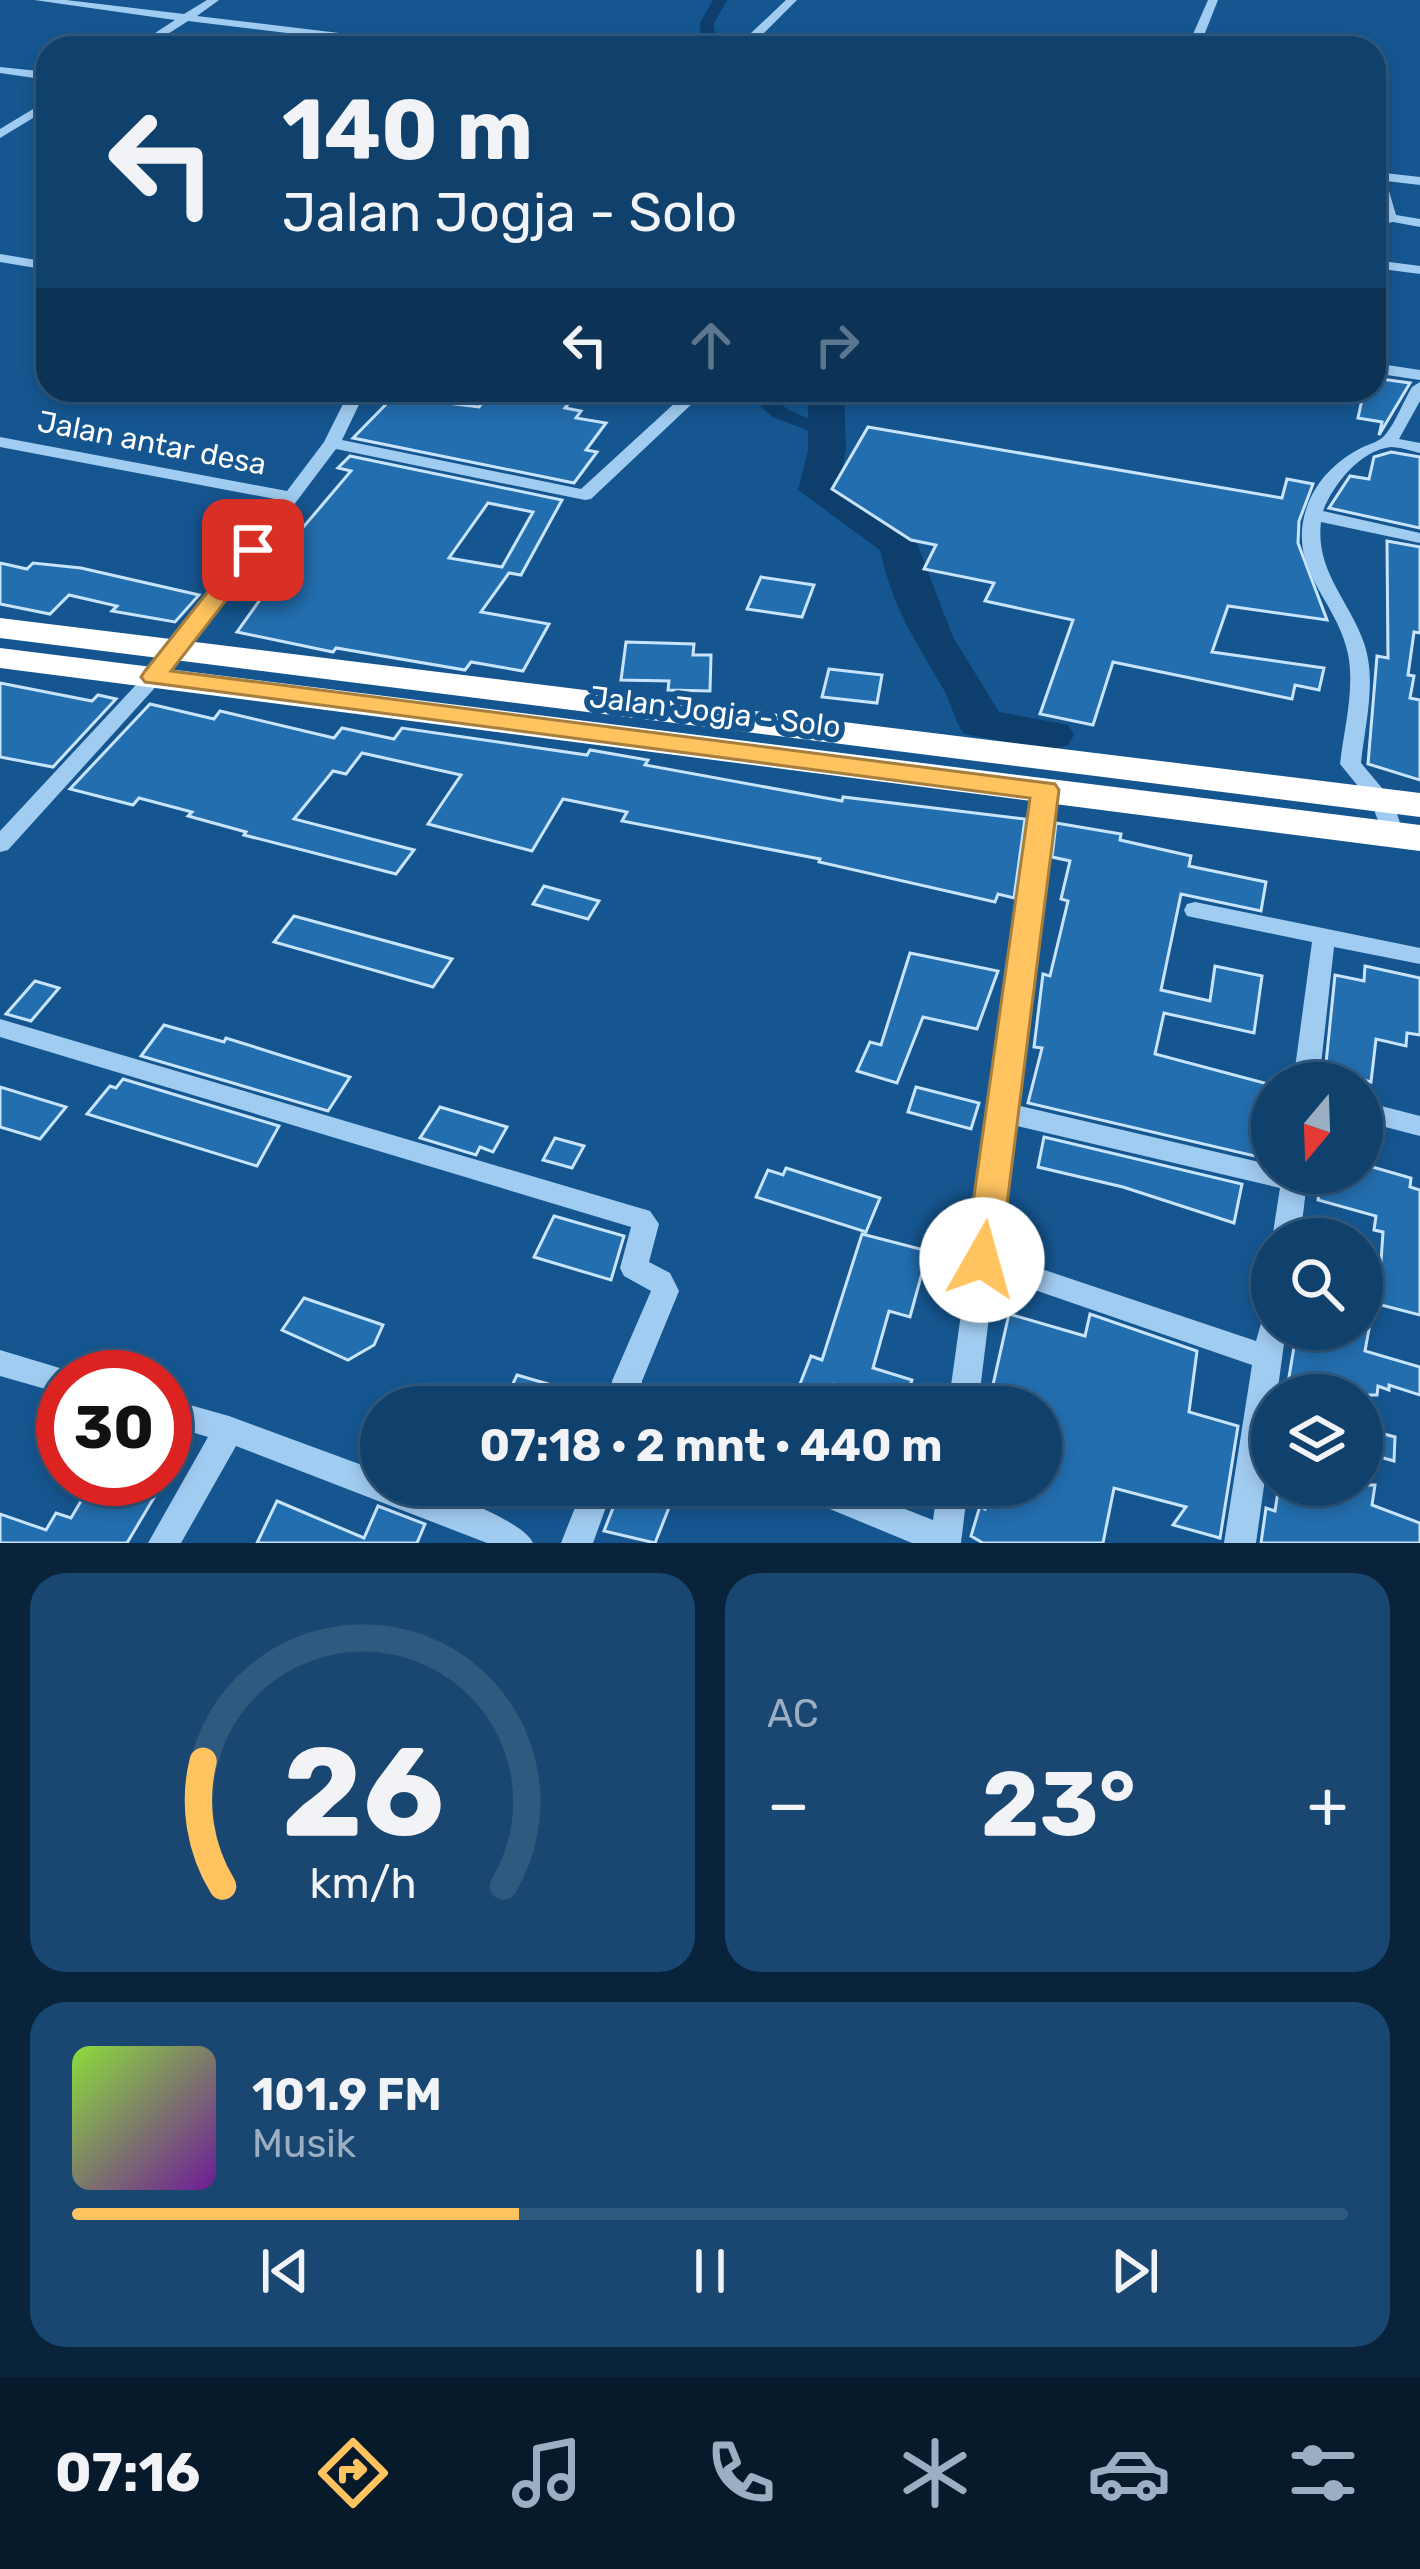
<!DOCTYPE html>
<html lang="id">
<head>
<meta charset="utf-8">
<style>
  :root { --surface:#10406c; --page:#194772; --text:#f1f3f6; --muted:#9cafc2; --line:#30597f; --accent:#ffc360 }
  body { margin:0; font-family:Rubik,sans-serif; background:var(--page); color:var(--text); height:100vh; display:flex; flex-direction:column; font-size:45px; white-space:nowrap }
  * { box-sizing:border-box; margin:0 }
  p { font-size:39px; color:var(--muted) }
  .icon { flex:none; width:66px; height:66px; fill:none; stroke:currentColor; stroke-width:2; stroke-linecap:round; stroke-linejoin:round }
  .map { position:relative; height:1543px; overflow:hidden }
  .details { display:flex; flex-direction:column; gap:30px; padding:30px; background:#09233b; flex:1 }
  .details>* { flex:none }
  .banner { position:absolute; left:36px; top:36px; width:1350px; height:366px; border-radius:36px; box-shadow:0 6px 18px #0003,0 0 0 3px var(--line); background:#10406c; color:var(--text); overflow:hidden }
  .needle { width:78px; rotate:199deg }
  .fabs { position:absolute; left:1251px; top:1062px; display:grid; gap:24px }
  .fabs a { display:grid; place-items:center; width:132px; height:132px; border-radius:50%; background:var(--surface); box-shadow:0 6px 18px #0003,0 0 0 3px var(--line); font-size:60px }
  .speed { position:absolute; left:36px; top:1350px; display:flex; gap:24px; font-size:60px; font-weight:700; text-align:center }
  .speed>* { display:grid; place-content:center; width:156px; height:156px; border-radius:50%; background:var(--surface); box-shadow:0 6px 18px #0003,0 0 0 3px var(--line); line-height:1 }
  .speed .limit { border:18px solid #d22; background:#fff; color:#111 }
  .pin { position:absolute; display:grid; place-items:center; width:102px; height:102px; color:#fff; margin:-51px; border-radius:24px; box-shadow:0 6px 18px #0006 }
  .me { position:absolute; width:132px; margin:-66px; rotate:7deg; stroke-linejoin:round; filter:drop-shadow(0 0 9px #0008) }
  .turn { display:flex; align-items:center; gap:42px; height:252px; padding:0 48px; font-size:54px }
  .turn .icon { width:156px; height:156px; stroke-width:2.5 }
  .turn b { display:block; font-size:84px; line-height:102px }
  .lanes { display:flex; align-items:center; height:114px; padding:0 48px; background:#0003; justify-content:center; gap:60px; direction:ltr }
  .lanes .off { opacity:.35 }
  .big { font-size:90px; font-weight:700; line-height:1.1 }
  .details .tile { flex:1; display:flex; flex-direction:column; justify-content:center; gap:18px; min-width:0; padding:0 42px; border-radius:36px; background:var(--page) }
  .details .dial { align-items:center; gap:0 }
  .dial svg { height:312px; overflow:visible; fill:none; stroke:var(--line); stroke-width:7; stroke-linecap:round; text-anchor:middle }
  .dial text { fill:var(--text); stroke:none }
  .song { display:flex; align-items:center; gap:36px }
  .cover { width:144px; height:144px; border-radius:18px; background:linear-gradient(135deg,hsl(90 70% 55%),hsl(280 70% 35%)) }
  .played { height:12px; border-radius:6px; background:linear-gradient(90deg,var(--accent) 35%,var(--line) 35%) }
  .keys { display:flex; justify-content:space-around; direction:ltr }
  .heat { display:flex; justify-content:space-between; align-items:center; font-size:66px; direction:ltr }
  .details .tiles { flex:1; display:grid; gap:30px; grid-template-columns:1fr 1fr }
  .tile:last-child { grid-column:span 2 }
  .trip { position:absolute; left:360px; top:1386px; width:702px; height:120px; border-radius:60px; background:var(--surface); box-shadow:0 6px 18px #0003,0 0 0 3px var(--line); font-weight:700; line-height:120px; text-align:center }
  .tab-bar { display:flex; height:192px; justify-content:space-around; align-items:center; background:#061a2b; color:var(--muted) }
  .tab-bar .icon { width:84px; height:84px }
  .tab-bar .active { color:var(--accent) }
  .tab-bar b { font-size:54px; color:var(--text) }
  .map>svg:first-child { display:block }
</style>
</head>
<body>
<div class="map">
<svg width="1420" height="1543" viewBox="0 0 1420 1543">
  <rect width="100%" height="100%" fill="#155690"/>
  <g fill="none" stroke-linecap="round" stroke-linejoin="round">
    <g fill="#0d3e6c" fill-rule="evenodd">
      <path d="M713 0H727L714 23 715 48H701L700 23Z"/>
      <path d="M741 390H764L787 409 836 431 825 437 773 417Z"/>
    </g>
    <path fill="#0d3e6c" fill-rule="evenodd" d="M808 390H844L846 450 839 486 898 522 915 538 953 637 999 712 1068 725 1074 735 1068 745 1051 750 964 734C954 720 952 705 944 690 915 640 893 609 880 550L798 490 808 450Z"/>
  </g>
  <g fill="#236eaf" stroke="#c8e4fc" stroke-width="3" fill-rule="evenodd">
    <path d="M1374 378 1410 383 1379 435 1382 422 1358 418 1364 390H1374Z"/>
    <path d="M400 390H421L415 399 479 407 493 390H579L565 408 581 411 576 418 606 423 586 450 597 452 574 483 353 438Z"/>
    <path d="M868 427 1282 498 1287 479 1313 484 1299 521 1298 543 1327 620 1228 606 1212 652 1324 668 1319 690 1295 685 1292 699 1113 662 1093 725 1040 714 1073 620 985 601 994 583 924 569 936 545 911 540 832 489Z"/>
    <path d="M1391 452 1420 457V528L1329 508 1350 476 1369 479 1374 457Z"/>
    <path d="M350 456 562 500 521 575 509 573 481 612 549 624 523 671 471 662 465 670 336 648 333 652 237 632 279 573 270 572 283 551 351 471 338 468ZM488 503 533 512 502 567 449 558Z"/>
    <path d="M1387 541 1420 547V633L1414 632 1408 675 1414 676 1410 698 1420 700V780L1368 764 1377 656 1388 658Z"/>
    <path d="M0 563 27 569 33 563 81 568 199 595 175 622 112 611 117 606 69 595 50 614 0 604Z"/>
    <path d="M761 577 814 585 802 617 747 609Z"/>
    <path d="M626 642 694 644 693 655H711L710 691 668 690 669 681 621 680Z"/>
    <path d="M829 669 882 675 877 703 822 697Z"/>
    <path d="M0 683 92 701 98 695 116 699 53 767 0 757Z"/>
    <path d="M150 704 214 719 220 711 334 738 342 728 394 739 402 728 587 755 590 750 648 760 645 765 842 801 843 797 1025 819 1014 898 998 894 995 902 819 862 820 859 622 821 627 812 563 799 532 851 428 824 461 775 362 753 346 774 333 771 294 819 414 850 396 874 244 835 246 832 188 816 192 812 139 798 133 805 70 789Z"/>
    <path d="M1056 823 1121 834 1120 840 1191 856 1189 866 1266 882 1261 911 1181 894 1161 990 1210 1001 1215 966 1262 976 1254 1033 1164 1013 1155 1054 1272 1085V1160L1028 1103 1042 1048 1034 1047 1043 974 1050 976 1068 901 1061 899 1070 861 1052 857Z"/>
    <path d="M544 886 599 901 588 919 533 904Z"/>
    <path d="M294 916 452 959 433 987 274 942Z"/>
    <path d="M910 953 998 971 977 1029 923 1017 897 1083 857 1071 870 1042 881 1045Z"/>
    <path d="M1365 966 1420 978V1035L1407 1033 1406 1046 1376 1039 1371 1082 1341 1074 1340 1083H1324L1335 975 1364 981Z"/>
    <path d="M35 981 59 988 31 1021 6 1014Z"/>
    <path d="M164 1025 224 1042 226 1038 350 1077 328 1111 141 1056Z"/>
    <path d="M123 1079 279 1126 257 1166 87 1114 110 1086 116 1088Z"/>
    <path d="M0 1087 66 1107 40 1139 0 1127Z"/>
    <path d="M916 1087 979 1103 971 1129 908 1112Z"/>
    <path d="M440 1107 507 1127 493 1152 480 1147 476 1155 420 1138Z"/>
    <path d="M1044 1137 1242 1184 1234 1223 1123 1187 1038 1167Z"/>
    <path d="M555 1138 584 1146 572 1168 543 1160Z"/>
    <path d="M1362 1164 1411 1178 1410 1187 1420 1190V1315L1362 1300V1271L1380 1277 1383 1232 1374 1230 1376 1216 1318 1200 1319 1193 1310 1191 1312 1173H1362Z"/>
    <path d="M786 1168 880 1198 866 1232 756 1197 768 1170 783 1175Z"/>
    <path d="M554 1216 624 1236 611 1280 534 1257Z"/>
    <path d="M862 1234 928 1251 910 1317 889 1311 873 1368 912 1380 903 1407H854L834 1385 829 1400 798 1389 811 1356 822 1360Z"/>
    <path d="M304 1298 383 1325 374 1345 348 1360 282 1330Z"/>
    <path d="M1009 1314 1085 1336 1090 1314 1197 1351 1189 1412 1238 1426 1220 1538 1173 1525 1186 1507 1114 1488 1103 1543H983L971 1536 980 1506 985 1509 996 1485H1041V1407H988Z"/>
    <path d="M1297 1329H1369L1365 1351 1420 1367V1395L1389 1385V1390L1378 1386 1377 1395H1286Z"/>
    <path d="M517 1375 607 1401 606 1407H502Z"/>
    <path d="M1362 1428 1395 1437 1394 1461 1362 1452Z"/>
    <path d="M94 1479H165L127 1543H0V1514L46 1530 56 1513 71 1518Z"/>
    <path d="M622 1485H678L655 1543 604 1531Z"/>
    <path d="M1279 1485H1375L1372 1505 1420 1523V1543H1261L1266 1508 1275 1511Z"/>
    <path d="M277 1501 364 1538 378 1506 425 1524 417 1543H257Z"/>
  </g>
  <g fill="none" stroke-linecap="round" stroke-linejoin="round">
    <g fill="#a1ccf1" fill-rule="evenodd">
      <path d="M34 0H66L184 14 207 0H219L197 16 439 45 445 48H411L188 21 146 48H132L175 20Z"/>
      <path d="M786 0H797L761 36 762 45H872L878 48H726L750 45 751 33Z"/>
      <path d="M1208 0H1218L1199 48H1187Z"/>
      <path d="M0 67 48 72V80L0 73Z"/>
      <path d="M48 100V109L0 138V129Z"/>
      <path d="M1374 157 1380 161 1384 173 1420 177V185L1386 181 1396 215 1420 219V227L1393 222 1374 226V213L1381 212 1374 185Z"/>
      <path d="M0 254 48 262V270L0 262Z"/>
      <path d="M1374 260 1420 266V274L1374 268Z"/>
      <path d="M1374 363 1420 370V380L1374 373Z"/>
      <path d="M1420 382V401L1399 439 1420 443V453C1412 451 1399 447 1391 447 1360 450 1333 485 1323 511L1420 533V543L1321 522C1315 571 1349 600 1364 643 1377 681 1365 724 1361 763L1392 800 1404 834 1393 841 1385 839 1371 802 1340 764C1344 728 1355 690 1348 654 1337 598 1281 566 1310 499 1320 477 1339 459 1361 448 1369 444 1379 442 1385 435 1396 422 1403 402 1412 387Z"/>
      <path d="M350 390H366L342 440 581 489 676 402 636 390H665L696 400 591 499 585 500 336 449 161 681 8 850 0 852V831L147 673 280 500 0 447V437L287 491 324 442Z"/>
      <path d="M1045 783 1056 790 1016 1105 1272 1165V1173H1308L1300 1239H1272L1280 1188 1013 1125 997 1254 1256 1341 1262 1320 1272 1317V1329H1286L1277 1395H1272V1429L1256 1543H1224L1252 1365 994 1276 978 1407H948L1034 790Z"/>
      <path d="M1195 902 1420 948V964L1334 947 1319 1083H1293L1312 942 1187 916 1184 910 1187 904Z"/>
      <path d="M0 1019 650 1211 659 1224 649 1262 670 1273 679 1291 642 1381V1407H612V1381L651 1291 624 1276 620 1268 631 1227 0 1037Z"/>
      <path d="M1362 1101 1420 1116V1136L1362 1121Z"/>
      <path d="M0 1350 73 1372 76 1377H63V1394L0 1376Z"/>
      <path d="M165 1398 229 1416 381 1472V1485C391 1485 401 1484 411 1485 437 1488 523 1520 533 1543H487L236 1446 181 1543H148L208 1437 165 1424Z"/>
      <path d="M584 1485H614L593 1543H561Z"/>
      <path d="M792 1485H844L933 1520 938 1485H968L961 1543H912L796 1495Z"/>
    </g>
    <g fill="#fff" fill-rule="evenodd">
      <path d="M0 618 1420 793V817L0 638Z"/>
      <path d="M0 648 1420 825V851L0 668Z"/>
    </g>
  </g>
  <path fill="#ffc360" stroke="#a67f3e" stroke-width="3" d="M253 543 265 550 171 671 1055 784 1059 790 1000 1260 995 1270 982 1275 970 1270 965 1260 1030 798 145 682 141 677 145 671 245 545Z"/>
  <g text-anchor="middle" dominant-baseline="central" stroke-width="12" stroke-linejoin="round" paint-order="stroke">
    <g font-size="30" fill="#fff" stroke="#155690">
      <text transform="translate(152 443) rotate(11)">Jalan antar desa</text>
      <text transform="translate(715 712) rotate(7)">Jalan Jogja - Solo</text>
    </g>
  </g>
</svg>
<div class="fabs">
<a><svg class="needle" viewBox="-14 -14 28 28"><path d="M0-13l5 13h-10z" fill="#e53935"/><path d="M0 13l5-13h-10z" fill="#9cafc2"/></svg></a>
<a><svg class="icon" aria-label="search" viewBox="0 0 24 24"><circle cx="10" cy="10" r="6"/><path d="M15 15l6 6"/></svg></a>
<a><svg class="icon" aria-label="layers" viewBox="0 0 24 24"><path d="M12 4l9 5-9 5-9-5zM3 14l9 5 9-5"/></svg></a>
</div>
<div class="speed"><div class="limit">30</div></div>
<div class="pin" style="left:253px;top:550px;background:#d93025"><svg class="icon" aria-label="arrive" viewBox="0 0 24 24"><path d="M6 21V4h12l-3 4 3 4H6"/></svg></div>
<svg class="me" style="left:982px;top:1260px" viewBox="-20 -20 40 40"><circle r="19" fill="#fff"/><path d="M0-13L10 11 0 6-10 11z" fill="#ffc360"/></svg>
<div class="trip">07:18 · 2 mnt · 440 m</div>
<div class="banner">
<div class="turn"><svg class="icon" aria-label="left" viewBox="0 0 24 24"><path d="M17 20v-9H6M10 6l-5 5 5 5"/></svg><div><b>140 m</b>Jalan Jogja - Solo</div></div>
<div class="lanes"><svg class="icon" aria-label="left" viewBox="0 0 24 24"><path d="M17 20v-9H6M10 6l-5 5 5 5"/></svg><svg class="icon off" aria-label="ahead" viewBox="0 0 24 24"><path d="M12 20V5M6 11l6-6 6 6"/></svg><svg class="icon off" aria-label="right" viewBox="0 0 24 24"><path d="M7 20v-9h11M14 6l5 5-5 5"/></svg></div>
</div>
</div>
<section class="details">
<div class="tiles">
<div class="tile dial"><svg viewBox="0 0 100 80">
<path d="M14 69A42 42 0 1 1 86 69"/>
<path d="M14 69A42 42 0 0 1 9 37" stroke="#ffc360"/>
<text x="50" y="56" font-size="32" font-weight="700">26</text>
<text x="50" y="72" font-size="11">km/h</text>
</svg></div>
<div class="tile"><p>AC</p>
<div class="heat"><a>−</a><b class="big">23°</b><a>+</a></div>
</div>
<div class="tile">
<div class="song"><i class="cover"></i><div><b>101.9 FM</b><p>Musik</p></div></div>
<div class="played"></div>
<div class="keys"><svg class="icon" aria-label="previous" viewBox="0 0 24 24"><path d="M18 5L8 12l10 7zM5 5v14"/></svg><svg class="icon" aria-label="pause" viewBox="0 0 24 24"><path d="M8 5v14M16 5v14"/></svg><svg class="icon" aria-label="next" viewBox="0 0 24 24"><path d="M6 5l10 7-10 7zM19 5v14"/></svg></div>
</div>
</div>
</section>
<nav class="tab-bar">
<b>07:16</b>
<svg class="icon active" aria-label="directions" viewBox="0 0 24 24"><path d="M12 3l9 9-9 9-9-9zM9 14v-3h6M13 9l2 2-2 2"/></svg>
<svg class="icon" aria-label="music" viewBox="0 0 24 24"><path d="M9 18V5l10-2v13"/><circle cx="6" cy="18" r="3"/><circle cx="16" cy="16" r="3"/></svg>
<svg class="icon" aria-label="phone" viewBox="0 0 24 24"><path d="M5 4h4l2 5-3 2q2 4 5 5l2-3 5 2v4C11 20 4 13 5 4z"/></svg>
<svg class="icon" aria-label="climate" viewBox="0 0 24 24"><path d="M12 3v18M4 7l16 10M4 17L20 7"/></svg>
<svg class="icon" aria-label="car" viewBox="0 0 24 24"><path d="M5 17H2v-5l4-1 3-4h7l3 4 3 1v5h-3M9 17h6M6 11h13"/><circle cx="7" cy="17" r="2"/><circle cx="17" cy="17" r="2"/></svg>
<svg class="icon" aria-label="filters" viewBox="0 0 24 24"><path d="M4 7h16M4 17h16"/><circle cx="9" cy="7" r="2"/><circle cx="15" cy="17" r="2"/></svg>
</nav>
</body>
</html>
